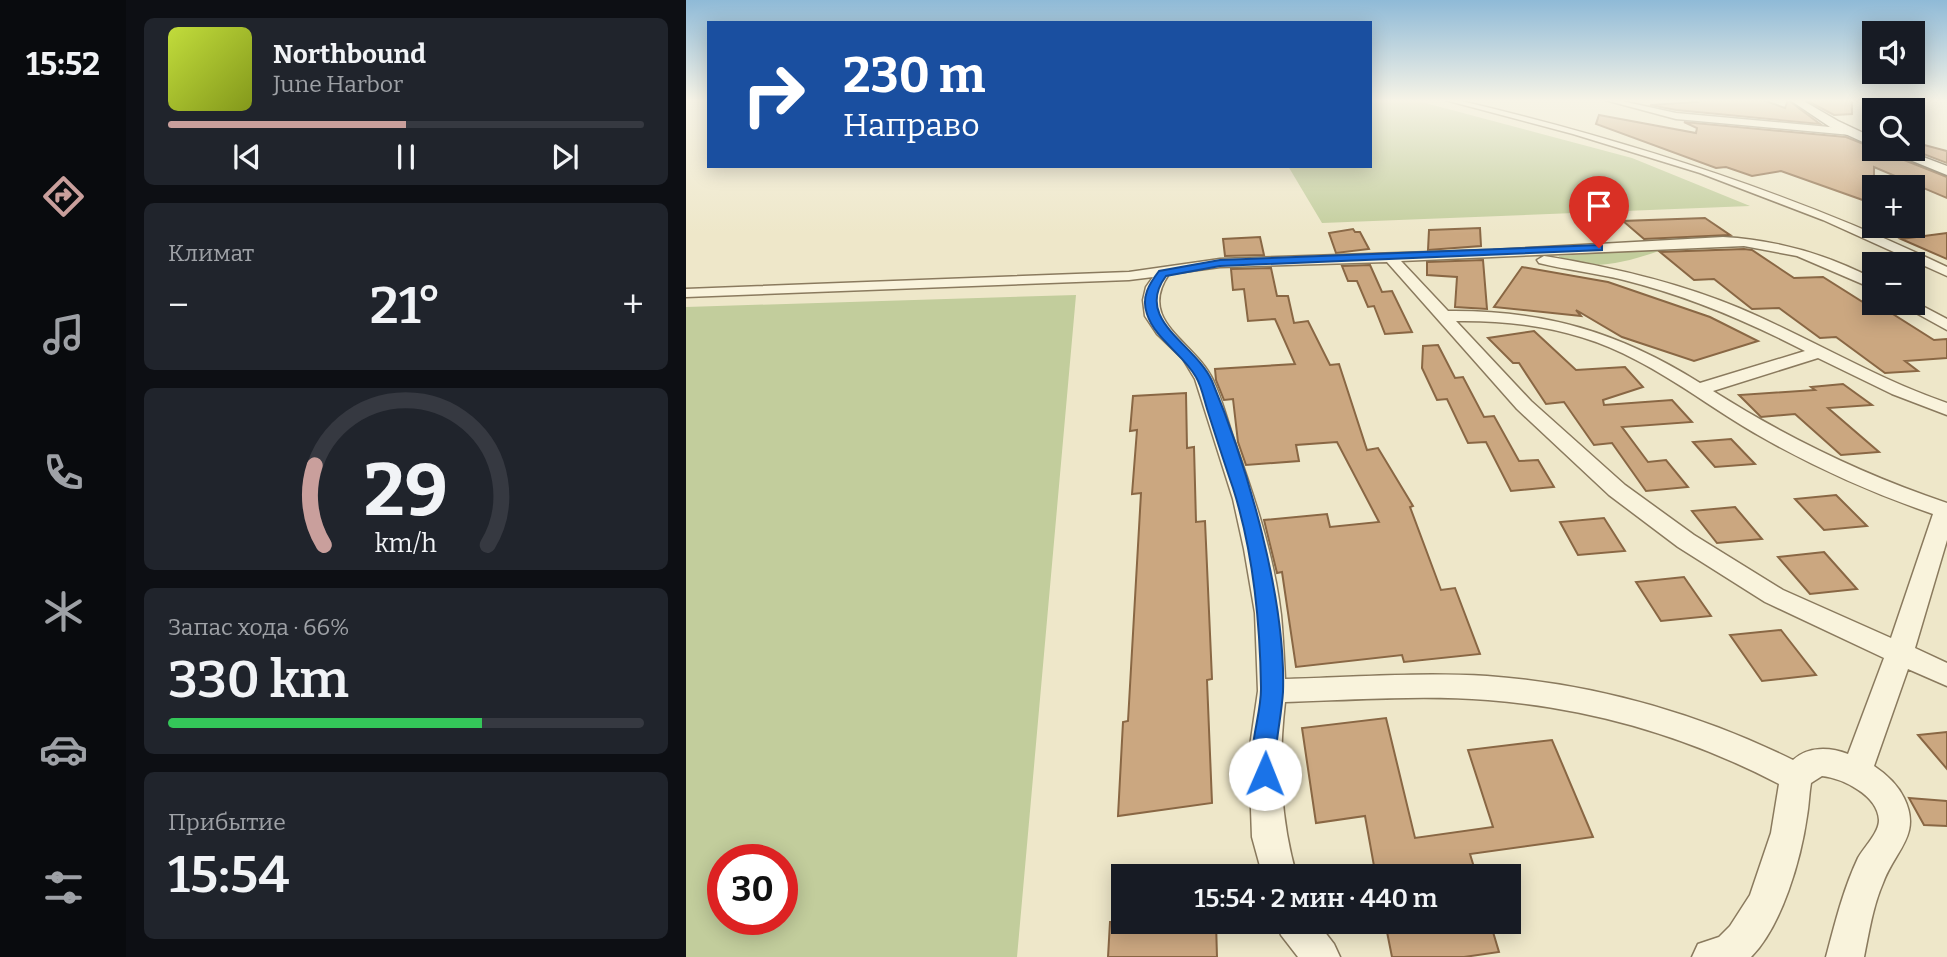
<!DOCTYPE html>
<html lang="ru">
<head>
<meta charset="utf-8">
<style>
  :root { --surface:#171b24; --page:#20242c; --text:#f1f3f6; --muted:#9ea1a6; --line:#363941; --accent:#c99f9c }
  body { margin:0; font-family:Bitter,serif; background:var(--page); color:var(--text); height:100vh; display:flex; flex-direction:column; font-size:26px; white-space:nowrap }
  * { box-sizing:border-box; margin:0 }
  p { font-size:23px; color:var(--muted) }
  .icon { flex:none; width:38px; height:38px; fill:none; stroke:currentColor; stroke-width:2; stroke-linecap:round; stroke-linejoin:round }
  .map { position:relative; flex:1; overflow:hidden }
  .side { display:flex; flex-direction:column; gap:18px; padding:18px; background:#0d0f14; width:560px }
  .side>* { flex:none }
  .hud { position:absolute; left:21px; top:21px; width:665px; height:147px; border-radius:0px; box-shadow:0 4px 18px #0003; background:#1a4fa0; color:#fff; overflow:hidden }
  .fabs { position:absolute; left:1176px; top:21px; display:grid; gap:14px }
  .fabs a { display:grid; place-items:center; width:63px; height:63px; border-radius:0px; background:var(--surface); box-shadow:0 4px 18px #0003; font-size:35px }
  .speed { position:absolute; left:21px; top:844px; display:flex; gap:14px; font-size:35px; font-weight:700; text-align:center }
  .speed>* { display:grid; place-content:center; width:91px; height:91px; border-radius:50%; background:var(--surface); box-shadow:0 4px 18px #0003; line-height:1 }
  .speed .limit { border:10px solid #d22; background:#fff; color:#111 }
  .pin { position:absolute; display:grid; place-items:center; width:60px; height:60px; color:#fff; margin:-72px -30px; border-radius:50% 50% 50% 0; rotate:-45deg; box-shadow:0 0 7px #0007 }
  .pin .icon { rotate:45deg }
  .me { position:absolute; width:77px; margin:-38px; rotate:1deg; stroke-linejoin:round; filter:drop-shadow(0 0 5px #0008) }
  .turn { display:flex; align-items:center; gap:24px; height:147px; padding:0 21px; font-size:32px }
  .turn .icon { width:91px; height:91px; stroke-width:2.5 }
  .turn b { display:block; font-size:49px; line-height:60px }
  .big { font-size:52px; font-weight:600; line-height:1.1 }
  .side .card { flex:1; display:flex; flex-direction:column; justify-content:center; gap:10px; min-width:0; padding:0 24px; border-radius:10px; background:var(--page) }
  .side .dial { align-items:center; gap:0 }
  .dial svg { height:182px; overflow:visible; fill:none; stroke:var(--line); stroke-width:7; stroke-linecap:round; text-anchor:middle }
  .dial text { fill:var(--text); stroke:none }
  .song { display:flex; align-items:center; gap:21px }
  .cover { width:84px; height:84px; border-radius:10px; background:linear-gradient(135deg,hsl(70 70% 55%),hsl(70 70% 35%)) }
  .played { height:7px; border-radius:4px; background:linear-gradient(90deg,var(--accent) 50%,var(--line) 50%) }
  .keys { display:flex; justify-content:space-around; direction:ltr }
  .heat { display:flex; justify-content:space-between; align-items:center; font-size:38px; direction:ltr }
  .charge { height:10px; border-radius:5px; background:linear-gradient(90deg,#34c759 66%,var(--line) 0) }
  .trip { position:absolute; left:425px; top:864px; width:410px; height:70px; border-radius:0px; background:var(--surface); box-shadow:0 4px 18px #0003; font-weight:600; line-height:70px; text-align:center }
  main { display:flex; flex:1; min-height:0 }
  .dock { display:flex; flex-direction:column; width:126px; justify-content:space-around; align-items:center; background:#090b0e; color:var(--muted) }
  .dock .icon { width:49px; height:49px }
  .dock .selected { color:var(--accent) }
  .dock b { font-size:32px; color:var(--text) }
  .map>svg:first-child { display:block }
</style>
</head>
<body>
<main>
<nav class="dock">
<b>15:52</b>
<svg class="icon selected" aria-label="directions" viewBox="0 0 24 24"><path d="M12 3l9 9-9 9-9-9zM9 14v-3h6M13 9l2 2-2 2"/></svg>
<svg class="icon" aria-label="music" viewBox="0 0 24 24"><path d="M9 18V5l10-2v13"/><circle cx="6" cy="18" r="3"/><circle cx="16" cy="16" r="3"/></svg>
<svg class="icon" aria-label="phone" viewBox="0 0 24 24"><path d="M5 4h4l2 5-3 2q2 4 5 5l2-3 5 2v4C11 20 4 13 5 4z"/></svg>
<svg class="icon" aria-label="climate" viewBox="0 0 24 24"><path d="M12 3v18M4 7l16 10M4 17L20 7"/></svg>
<svg class="icon" aria-label="car" viewBox="0 0 24 24"><path d="M5 17H2v-5l4-1 3-4h7l3 4 3 1v5h-3M9 17h6M6 11h13"/><circle cx="7" cy="17" r="2"/><circle cx="17" cy="17" r="2"/></svg>
<svg class="icon" aria-label="filters" viewBox="0 0 24 24"><path d="M4 7h16M4 17h16"/><circle cx="9" cy="7" r="2"/><circle cx="15" cy="17" r="2"/></svg>
</nav>
<section class="side">
<div class="card">
<div class="song"><i class="cover"></i><div><b>Northbound</b><p>June Harbor</p></div></div>
<div class="played"></div>
<div class="keys"><svg class="icon" aria-label="previous" viewBox="0 0 24 24"><path d="M18 5L8 12l10 7zM5 5v14"/></svg><svg class="icon" aria-label="pause" viewBox="0 0 24 24"><path d="M8 5v14M16 5v14"/></svg><svg class="icon" aria-label="next" viewBox="0 0 24 24"><path d="M6 5l10 7-10 7zM19 5v14"/></svg></div>
</div>
<div class="card"><p>Климат</p>
<div class="heat"><a>−</a><b class="big">21°</b><a>+</a></div>
</div>
<div class="card dial"><svg viewBox="0 0 100 80">
<path d="M14 69A42 42 0 1 1 86 69"/>
<path d="M14 69A42 42 0 0 1 10 34" stroke="#c99f9c"/>
<text x="50" y="56" font-size="32" font-weight="700">29</text>
<text x="50" y="72" font-size="11">km/h</text>
</svg></div>
<div class="card"><p>Запас хода · 66%</p><b class="big">330 km</b><div class="charge"></div></div>
<div class="card"><p>Прибытие</p><b class="big">15:54</b></div>
</section>
<div class="map">
<svg width="1261" height="957" viewBox="0 0 1261 957">
  <rect width="100%" height="100%" fill="#eee7c9"/>
  <g fill="#c2cd9c" fill-rule="evenodd">
    <path d="M684 100H728L946 158 1064 206 636 223 602 166H684Z"/>
    <path d="M969 249 973 251C944 261 900 274 872 256Z"/>
    <path d="M390 295 331 957H0V307ZM37 859H96V919H37Z"/>
  </g>
  <g fill="#cba780" stroke="#896744" stroke-width="2">
    <path d="M1008 100H1077L1099 108 1102 100 1134 124 990 110 964 105 1011 102Z"/>
    <path d="M1120 100H1166V114L1148 115Z"/>
    <path d="M913 115 1010 133 1011 128 998 122 1160 137 1261 177V198L1188 167V204L1095 171 1066 176 1040 167 1030 168 910 124Z"/>
    <path d="M1227 142 1261 151V163L1227 150Z"/>
    <path d="M1019 218 1044 235 958 239 937 221Z"/>
    <path d="M794 228 795 246 742 250 743 230Z"/>
    <path d="M667 229 669 232H674L683 249 650 253 643 233Z"/>
    <path d="M1261 233V259L1215 239Z"/>
    <path d="M574 237 578 255 539 256 537 239Z"/>
    <path d="M1058 249 1066 250 1108 278 1137 277 1191 311H1202L1248 340 1261 339V358L1219 361 1232 371 1199 373 1150 337 1134 338 1093 308 1066 309 1028 279 1008 280 974 252Z"/>
    <path d="M797 260 801 309 769 307 771 277 741 275V262Z"/>
    <path d="M684 265 696 292 706 291 726 332 699 334 688 306 682 307 671 281H662L656 266Z"/>
    <path d="M836 267 922 282 1024 317 1072 341 1008 361 936 337 890 310 895 316 808 307Z"/>
    <path d="M585 268 591 296H602L608 323 622 321 644 365 653 364 681 450 692 448 727 506 724 507 755 590 769 588 794 654 718 662 716 655 610 667 596 572 591 573 578 520 641 514 644 527 693 522 651 442 610 445 613 461 560 465 552 442 547 399 538 400 530 380 529 369 609 364 589 319 562 321 558 289 547 290 545 269Z"/>
    <path d="M848 331 890 370 939 367 957 387 917 400 918 405 986 400 1006 422 936 427 962 462 980 460 1002 487 960 491 926 443 908 445 878 402 860 404 833 363H827L802 338Z"/>
    <path d="M752 345 769 378 777 377 798 417 808 416 833 461 852 460 868 487 825 491 800 442 782 443 761 399 751 400 736 368 737 346Z"/>
    <path d="M1157 384 1186 405 1142 408 1193 452 1155 455 1109 414 1075 417 1053 395 1129 390 1125 387Z"/>
    <path d="M500 393 501 448 508 447 510 522 519 521 526 679 521 680 526 803 432 816 437 722 442 721 455 493 446 494 451 430 444 431 447 396Z"/>
    <path d="M1045 439 1069 464 1029 467 1007 442Z"/>
    <path d="M1150 495 1181 526 1138 530 1109 499Z"/>
    <path d="M1049 507 1076 539 1031 543 1006 511Z"/>
    <path d="M918 518 939 551 892 555 874 522Z"/>
    <path d="M1138 552 1171 589 1124 594 1092 557Z"/>
    <path d="M998 577 1025 616 975 621 950 582Z"/>
    <path d="M1095 630 1130 675 1076 681 1044 635Z"/>
    <path d="M700 718 729 838 807 827 782 750 866 740 907 837 784 854 791 877H690L679 816 630 823 616 728Z"/>
    <path d="M1261 732V769L1232 735Z"/>
    <path d="M1223 798 1261 801V826L1238 825Z"/>
    <path d="M424 922H530L531 957H422Z"/>
    <path d="M699 922H804L813 952 778 957H706Z"/>
  </g>
  <g fill="none" stroke-linecap="round" stroke-linejoin="round">
    <defs>
      <g id="street">
        <path d="M759 100H771C940 140 1104 192 1261 267V276L1137 220 1014 173 887 134Z"/>
        <path d="M919 100H931L990 113 1165 129 1170 132 1165 135 990 119Z"/>
        <path d="M1037 237C1091 240 1140 254 1188 279V289L1111 256 1058 246 715 261 762 311C858 310 933 332 1014 383L1119 351C1061 321 1002 296 938 280 910 273 881 270 853 263L851 260 858 256C925 267 991 282 1053 308 1124 338 1188 378 1261 403V415L1206 394 1132 358 1027 391C1101 438 1178 475 1261 503V540L1229 648 1261 663V686L1222 669 1188 766C1200 774 1212 785 1218 798 1236 835 1209 850 1197 883 1187 906 1183 932 1178 957H1140C1149 923 1157 890 1172 858 1178 847 1193 833 1193 820 1192 795 1156 778 1136 776L1125 783C1123 794 1123 805 1121 816 1115 859 1096 926 1065 957H1006L1012 944 1033 937 1044 926 1064 895 1085 833 1093 784C1001 736 905 708 802 700 735 695 666 700 599 702 592 763 594 818 611 877H577L566 837 563 753 572 691 569 613 558 549 547 499 509 379 497 359 471 334 459 316 457 300 460 287 467 277 443 280 0 297V289L443 272 534 259 807 250ZM701 262 831 409 923 495 992 547 1079 602 1198 658 1162 754C1144 747 1122 746 1107 760 1011 713 908 684 801 676 734 672 666 677 599 679 598 658 597 636 595 615 588 555 568 496 548 440 541 420 536 399 527 380 509 341 450 322 483 274L534 267ZM770 321C832 320 895 330 950 360 993 382 1030 411 1072 435 1128 467 1186 493 1247 514L1205 638 1097 590 1008 535 939 485 845 401Z"/>
        <path d="M1227 301 1261 319V330L1212 303H1227Z"/>
        <path d="M590 922H631L648 944 654 957H612L595 935Z"/>
      </g>
      <g id="secondary">
        <path d="M1104 100H1116L1152 121 1188 138V147L1144 127Z"/>
        <path d="M1197 149H1216L1261 166V175Z"/>
      </g>
    </defs>
    <use href="#street" stroke="#8a7a5e" stroke-width="3"/>
    <use href="#secondary" stroke="#6c5b41" stroke-width="3"/>
    <use href="#street" fill="#f9f3dc" fill-rule="evenodd"/>
    <use href="#secondary" fill="#f9f3dc" fill-rule="evenodd"/>
  </g>
  <linearGradient id="sky" x2="0" y2="1"><stop stop-color="#8fbad7"/><stop offset="0.43" stop-color="#f7f4e7"/><stop offset="1" stop-color="#f7f4e7" stop-opacity="0"/></linearGradient>
  <rect width="1261" height="234" fill="url(#sky)"/>
  <path fill="#1a73e8" stroke="#114b97" stroke-width="2" d="M913 245 916 246V250L534 266 480 276C447 320 510 344 526 381 562 468 600 598 597 692 596 708 593 724 591 740 590 753 593 769 588 781L579 785 571 781C558 753 576 717 575 687 574 620 567 551 547 488 538 462 530 437 522 412 518 400 516 387 510 377 497 354 469 339 461 314 455 297 463 284 473 271L534 260Z"/>
</svg>
<div class="fabs">
<a><svg class="icon" aria-label="sound" viewBox="0 0 24 24"><path d="M4 9h4l5-4v14l-5-4H4zM17 9q2 3 0 6"/></svg></a>
<a><svg class="icon" aria-label="search" viewBox="0 0 24 24"><circle cx="10" cy="10" r="6"/><path d="M15 15l6 6"/></svg></a>
<a>+</a>
<a>−</a>
</div>
<div class="speed"><div class="limit">30</div></div>
<div class="pin" style="left:913px;top:248px;background:#d93025"><svg class="icon" aria-label="arrive" viewBox="0 0 24 24"><path d="M6 21V4h12l-3 4 3 4H6"/></svg></div>
<svg class="me" style="left:579px;top:774px" viewBox="-20 -20 40 40"><circle r="19" fill="#fff"/><path d="M0-13L10 11 0 6-10 11z" fill="#1a73e8"/></svg>
<div class="trip">15:54 · 2 мин · 440 m</div>
<div class="hud">
<div class="turn"><svg class="icon" aria-label="right" viewBox="0 0 24 24"><path d="M7 20v-9h11M14 6l5 5-5 5"/></svg><div><b>230 m</b>Направо</div></div>
</div>
</div>
</main>
</body>
</html>
